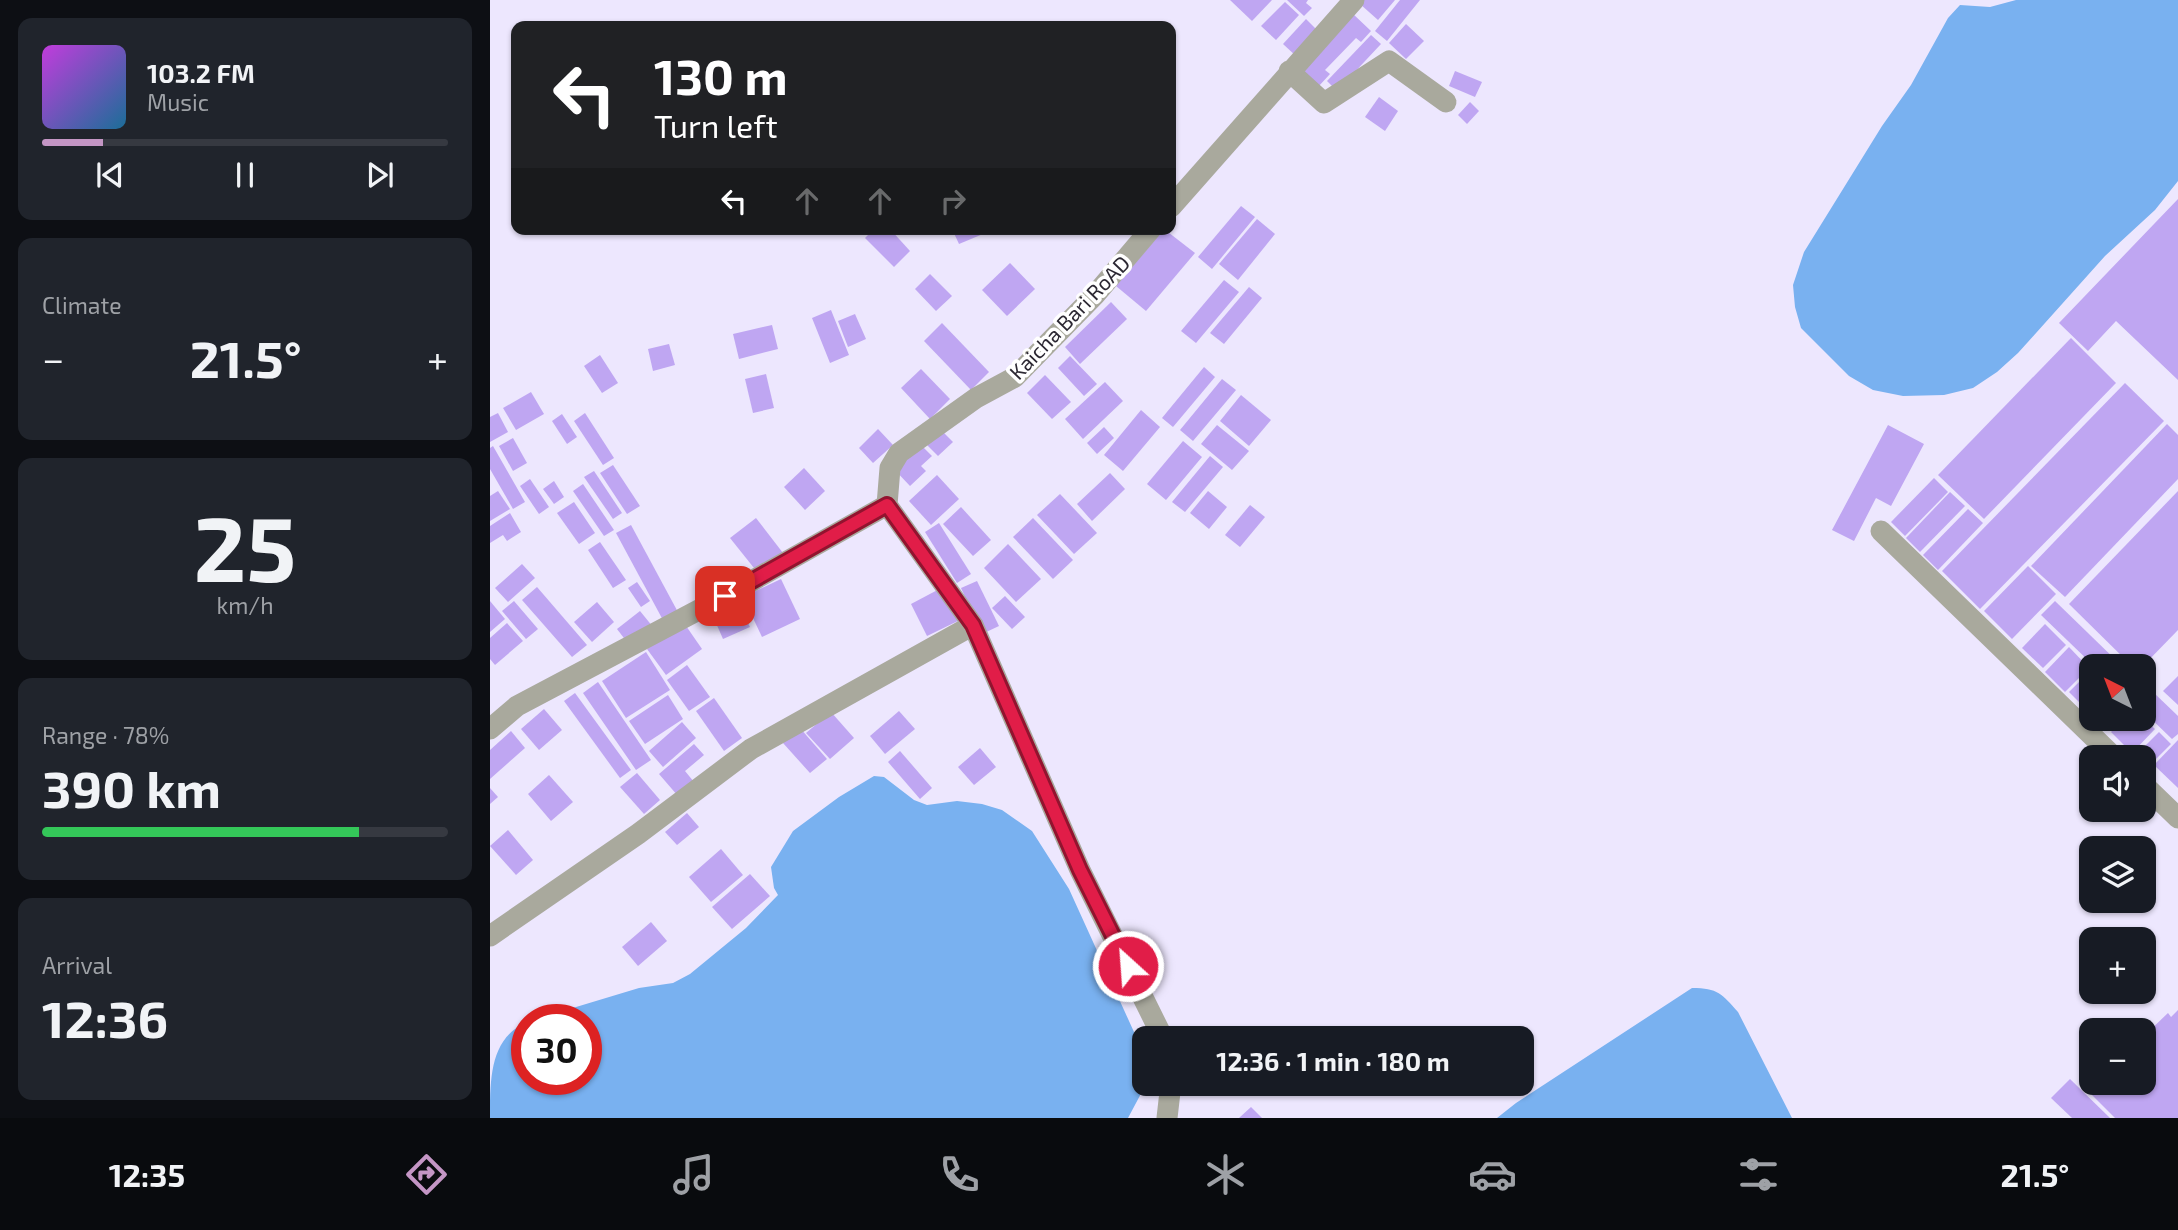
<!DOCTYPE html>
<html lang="en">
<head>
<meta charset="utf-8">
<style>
  :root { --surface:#171b24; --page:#20242c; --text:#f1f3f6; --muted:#9ea1a6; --line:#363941; --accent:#c496c5 }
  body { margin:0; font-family:"Exo 2",sans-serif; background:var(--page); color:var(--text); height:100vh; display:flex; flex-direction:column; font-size:26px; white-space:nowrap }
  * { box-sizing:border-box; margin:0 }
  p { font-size:23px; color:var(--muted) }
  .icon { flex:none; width:38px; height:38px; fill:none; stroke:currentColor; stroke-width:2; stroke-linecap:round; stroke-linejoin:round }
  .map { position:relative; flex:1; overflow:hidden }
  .side { display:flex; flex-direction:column; gap:18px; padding:18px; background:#0d0f14; width:490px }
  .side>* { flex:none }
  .top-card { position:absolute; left:21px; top:21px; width:665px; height:214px; border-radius:14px; box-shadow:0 2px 5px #0004; background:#202124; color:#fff; overflow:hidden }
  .needle { width:46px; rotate:318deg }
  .buttons { position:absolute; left:1589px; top:654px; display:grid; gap:14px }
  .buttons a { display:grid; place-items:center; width:77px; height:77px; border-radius:14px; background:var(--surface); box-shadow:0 2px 5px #0004; font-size:35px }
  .speed { position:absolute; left:21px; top:1004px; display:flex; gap:14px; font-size:35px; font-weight:700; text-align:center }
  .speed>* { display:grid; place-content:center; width:91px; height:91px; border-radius:50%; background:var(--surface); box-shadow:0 2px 5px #0004; line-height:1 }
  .speed .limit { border:10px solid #d22; background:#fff; color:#111 }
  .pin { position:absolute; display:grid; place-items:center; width:60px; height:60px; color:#fff; margin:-30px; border-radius:14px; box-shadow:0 4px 10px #0006 }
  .me { position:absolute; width:77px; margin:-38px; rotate:334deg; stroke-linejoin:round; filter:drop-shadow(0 0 5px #0008) }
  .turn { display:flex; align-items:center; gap:24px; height:147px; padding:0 28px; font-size:32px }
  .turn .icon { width:91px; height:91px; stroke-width:2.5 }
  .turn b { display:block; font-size:49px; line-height:60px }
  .lanes { display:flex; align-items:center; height:66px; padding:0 28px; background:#0003; justify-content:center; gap:35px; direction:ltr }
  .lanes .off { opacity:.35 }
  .big { font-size:52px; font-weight:700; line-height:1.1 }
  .side .widget { flex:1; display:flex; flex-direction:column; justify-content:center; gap:10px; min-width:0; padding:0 24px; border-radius:14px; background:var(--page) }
  .side .dial { align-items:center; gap:0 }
  .dial b { font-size:91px; line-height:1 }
  .song { display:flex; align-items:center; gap:21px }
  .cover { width:84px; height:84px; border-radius:10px; background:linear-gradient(135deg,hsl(290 70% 55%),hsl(200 70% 35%)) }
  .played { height:7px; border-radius:4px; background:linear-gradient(90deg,var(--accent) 15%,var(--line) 15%) }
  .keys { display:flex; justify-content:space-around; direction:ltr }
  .heat { display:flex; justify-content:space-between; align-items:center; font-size:38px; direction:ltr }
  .charge { height:10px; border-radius:5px; background:linear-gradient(90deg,#34c759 78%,var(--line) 0) }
  .trip { position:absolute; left:642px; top:1026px; width:402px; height:70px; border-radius:14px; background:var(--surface); box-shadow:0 2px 5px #0004; font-weight:700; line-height:70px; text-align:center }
  .tabs { display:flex; height:112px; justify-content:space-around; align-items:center; background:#090b0e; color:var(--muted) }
  .tabs .icon { width:49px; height:49px }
  .tabs .current { color:var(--accent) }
  .tabs b { font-size:32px; color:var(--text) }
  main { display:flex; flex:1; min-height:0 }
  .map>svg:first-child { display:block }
</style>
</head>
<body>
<main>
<section class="side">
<div class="widget">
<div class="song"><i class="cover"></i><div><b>103.2 FM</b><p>Music</p></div></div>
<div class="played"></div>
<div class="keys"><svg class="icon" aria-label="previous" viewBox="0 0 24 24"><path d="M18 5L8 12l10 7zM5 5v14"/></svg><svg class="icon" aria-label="pause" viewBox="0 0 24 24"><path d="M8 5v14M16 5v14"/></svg><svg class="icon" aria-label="next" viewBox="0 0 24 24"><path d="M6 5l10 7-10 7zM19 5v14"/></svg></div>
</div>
<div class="widget"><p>Climate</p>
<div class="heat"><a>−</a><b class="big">21.5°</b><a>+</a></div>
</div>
<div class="widget dial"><b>25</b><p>km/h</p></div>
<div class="widget"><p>Range · 78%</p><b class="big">390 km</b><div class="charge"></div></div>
<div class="widget"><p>Arrival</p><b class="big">12:36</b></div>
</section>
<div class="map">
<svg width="1688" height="1118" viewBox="0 0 1688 1118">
  <rect width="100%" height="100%" fill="#ede7fe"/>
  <g fill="#79b1f0">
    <path d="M1526 0H1688V181L1665 210 1615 256 1528 353 1507 372 1483 388 1454 395 1413 396 1383 390 1359 376 1311 328 1305 307 1303 285 1314 252 1392 126 1421 85 1458 18 1470 5 1500 7Z"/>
    <path d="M384 776 394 777 424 800 437 805 467 801 492 804 512 810 542 831 579 889 654 1054V1088L638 1118H0C0 1078 0 1038 37 1022V1080H96V1020H43L149 988 183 983 200 974 256 928 288 895 284 888 281 867 303 831 349 797Z"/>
    <path d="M1202 988C1228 988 1232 994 1248 1012L1302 1118H1007L1026 1103Z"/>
  </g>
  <g fill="#bfa6f2">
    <path d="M740 0H782L762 21Z"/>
    <path d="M797 0H818L816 3 822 8 814 16Z"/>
    <path d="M873 0H905L888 20 870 4Z"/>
    <path d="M910 0H930L897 41 885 31Z"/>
    <path d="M795 2 809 15 786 40 771 26Z"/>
    <path d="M862 13 881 31 871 42 866 38 835 70 840 74 828 87 809 69Z"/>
    <path d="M816 19 829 32 806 56 793 44Z"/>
    <path d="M916 24 934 41 916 59 899 43Z"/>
    <path d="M881 35 891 44 847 91 837 81Z"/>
    <path d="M965 71 992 82 985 97 959 86Z"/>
    <path d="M889 97 908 111 895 131 875 117Z"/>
    <path d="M980 102 989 111 977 124 968 115Z"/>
    <path d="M1688 199V380L1626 321 1598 351 1569 323Z"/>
    <path d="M751 206 765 217 722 269 708 257Z"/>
    <path d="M767 219 785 234 748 280 729 264Z"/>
    <path d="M384 229H400L420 251 404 267 375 238Z"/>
    <path d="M462 229H505L469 244Z"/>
    <path d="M674 229 705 253 656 311 626 286Z"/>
    <path d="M520 263 545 289 517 316 492 290Z"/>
    <path d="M440 274 462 296 446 311 425 289Z"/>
    <path d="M734 280 749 292 706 343 691 331Z"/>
    <path d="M759 287 772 298 734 344 720 333Z"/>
    <path d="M621 302 637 319 590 364 575 347Z"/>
    <path d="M341 310 359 355 340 363 322 318Z"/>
    <path d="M365 314 376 339 358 347 348 321Z"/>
    <path d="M452 323 499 372 481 390 434 341Z"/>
    <path d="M282 325 288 349 249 359 243 334Z"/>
    <path d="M1581 338 1626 383 1494 519 1448 475Z"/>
    <path d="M179 344 185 365 163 371 158 349Z"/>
    <path d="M110 355 128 383 112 393 94 366Z"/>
    <path d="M580 356 607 384 594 396 568 368Z"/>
    <path d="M714 367 725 377 683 427 672 418Z"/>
    <path d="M431 369 460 399 440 419 411 388Z"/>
    <path d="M276 374 284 408 263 413 255 379Z"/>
    <path d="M555 375 581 402 562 419 537 393Z"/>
    <path d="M732 379 746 390 703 441 690 430Z"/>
    <path d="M615 382 633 401 593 439 575 419Z"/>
    <path d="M1635 383 1674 421 1490 609 1452 571Z"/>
    <path d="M41 392 54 414 26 430 13 408Z"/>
    <path d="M751 395 781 420 759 446 730 421Z"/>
    <path d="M651 410 670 427 633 471 614 455Z"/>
    <path d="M8 413 18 432 0 442V417Z"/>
    <path d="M95 413 124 458 113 465 84 421Z"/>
    <path d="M72 414 87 437 77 444 62 421Z"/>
    <path d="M1677 424 1688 435V479L1575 597 1541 566Z"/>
    <path d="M727 425 759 451 742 470 711 444Z"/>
    <path d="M1398 425 1434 444 1401 506 1386 498 1364 541 1342 530Z"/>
    <path d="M614 427 624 438 607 454 597 443Z"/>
    <path d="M388 429 403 445 383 463 369 448Z"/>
    <path d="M450 429 463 442 448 456 435 443Z"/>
    <path d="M23 438 37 463 23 471 9 446Z"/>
    <path d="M693 441 712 457 676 500 657 484Z"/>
    <path d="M429 443 442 456 431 466 436 471 420 486 403 468Z"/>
    <path d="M3 446 35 502 23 509 0 469V448Z"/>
    <path d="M720 456 733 467 695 512 682 502Z"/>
    <path d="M123 465 150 506 137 514 110 473Z"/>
    <path d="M314 468 335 491 315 510 294 487Z"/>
    <path d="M104 471 132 513 123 519 94 477Z"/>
    <path d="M620 473 635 489 602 521 587 504Z"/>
    <path d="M447 475 469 499 441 525 419 501Z"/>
    <path d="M1444 478 1458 492 1415 536 1401 522Z"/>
    <path d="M40 479 59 507 49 514 30 486Z"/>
    <path d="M64 481 74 497 64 504 53 489Z"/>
    <path d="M93 484 124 530 114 536 83 491Z"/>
    <path d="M8 491 20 509 0 521V496Z"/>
    <path d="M718 491 737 507 719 529 700 513Z"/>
    <path d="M1688 491V630L1652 667H1643L1579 604Z"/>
    <path d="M1460 492 1475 506 1430 552 1416 538Z"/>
    <path d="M570 494 607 533 584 554 547 515Z"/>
    <path d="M84 502 105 533 89 544 67 513Z"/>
    <path d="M760 505 775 517 750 547 735 535Z"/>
    <path d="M471 507 501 540 483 556 453 524Z"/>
    <path d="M1478 509 1493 523 1448 570 1433 555Z"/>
    <path d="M20 513 31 532 17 541 13 535 0 543V526Z"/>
    <path d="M266 518 293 553 268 573 240 538Z"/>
    <path d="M543 518 583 560 563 579 523 537Z"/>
    <path d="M449 523 481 574 467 583 435 532Z"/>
    <path d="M141 525 189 614 174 622 126 533Z"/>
    <path d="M110 542 136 580 123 588 98 550Z"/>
    <path d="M518 544 551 579 526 602 494 568Z"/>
    <path d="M32 564 45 578 18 602 5 588Z"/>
    <path d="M1538 566 1566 594 1522 639 1494 611Z"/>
    <path d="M291 579 310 619 272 637 253 597Z"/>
    <path d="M487 581 509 626 492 634 471 588Z"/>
    <path d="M147 582 160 601 151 607 138 588Z"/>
    <path d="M455 586 472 619 437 636 421 604Z"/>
    <path d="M47 587 97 645 82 657 32 600Z"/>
    <path d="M515 596 535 617 522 629 502 608Z"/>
    <path d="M0 601 15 619 0 632Z"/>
    <path d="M24 601 48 629 36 639 12 611Z"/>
    <path d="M1565 601 1633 667H1605L1551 615Z"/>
    <path d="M107 602 124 622 102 642 84 622Z"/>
    <path d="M248 602 260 627 233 639 222 614Z"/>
    <path d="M150 611 163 627 140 646 127 629Z"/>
    <path d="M17 623 33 641 5 665 0 659V638Z"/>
    <path d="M194 623 212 649 176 675 157 649Z"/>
    <path d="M1555 624 1576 645 1553 668 1532 648Z"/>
    <path d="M1579 647 1599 668 1575 692 1555 672Z"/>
    <path d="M156 652 180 690 136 718 112 681Z"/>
    <path d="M197 665 220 697 199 711 177 680Z"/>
    <path d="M1601 670V708L1598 711 1579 692Z"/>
    <path d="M1688 676V705L1673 691Z"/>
    <path d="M108 682 161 760 146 770 93 693Z"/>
    <path d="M1663 692 1688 716V734L1682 739 1654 712V702Z"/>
    <path d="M85 693 141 770 130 778 74 701Z"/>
    <path d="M178 695 193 719 155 744 139 721Z"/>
    <path d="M224 698 252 738 234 751 206 711Z"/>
    <path d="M54 709 72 730 49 750 31 729Z"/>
    <path d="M409 711 425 729 395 754 380 736Z"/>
    <path d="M341 712 364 738 340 759 316 733Z"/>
    <path d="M1606 719H1629L1618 730Z"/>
    <path d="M1633 719H1654L1665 729 1642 753 1621 732Z"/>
    <path d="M192 722 206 738 173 767 159 751Z"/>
    <path d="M310 728 337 759 320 773 293 743Z"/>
    <path d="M21 731 35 748 0 779V750Z"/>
    <path d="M1669 732 1681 744 1659 766 1654 758 1647 754Z"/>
    <path d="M1688 740V788L1664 765Z"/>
    <path d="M204 744 214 755 195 771 204 782 188 796 169 774Z"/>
    <path d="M490 748 506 767 484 785 468 767Z"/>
    <path d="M410 751 442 788 430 799 398 762Z"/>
    <path d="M147 773 170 800 154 814 130 787Z"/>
    <path d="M59 775 83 802 61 821 38 794Z"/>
    <path d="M0 788 8 797 0 804Z"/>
    <path d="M197 813 209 827 187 845 175 832Z"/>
    <path d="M18 830 43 860 26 875 0 846Z"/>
    <path d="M231 849 253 875 221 902 199 877Z"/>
    <path d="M260 874 280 896 242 929 222 907Z"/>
    <path d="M161 922 177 941 148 966 132 947Z"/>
    <path d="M1688 1010V1118H1625L1598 1091 1606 1083H1654V1036L1678 1013 1681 1017Z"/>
    <path d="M1580 1079 1620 1118H1582L1561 1098Z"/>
    <path d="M761 1107 772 1118H749Z"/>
  </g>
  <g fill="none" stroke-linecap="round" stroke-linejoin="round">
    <g stroke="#a9a99d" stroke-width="21">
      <path d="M799 71 834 103 899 61 956 102"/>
      <path d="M681 207 864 0"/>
      <path d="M661 229 605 295 525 377 486 398 409 453 400 468 397 505 483 625 590 870 673 1038"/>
      <path d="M1391 531 1625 758"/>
      <path d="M0 729 27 706 235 596 397 505"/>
      <path d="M1654 785 1688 818"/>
      <path d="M0 936 148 834 261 749 483 625"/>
      <path d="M677 1118 681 1083"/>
    </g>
  </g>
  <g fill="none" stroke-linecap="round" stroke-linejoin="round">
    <defs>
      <path id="route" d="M235 596 397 505 483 625 590 870 638 966"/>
    </defs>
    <use href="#route" stroke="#92132f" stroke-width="18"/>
    <use href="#route" stroke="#e11d48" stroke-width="12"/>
  </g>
  <g text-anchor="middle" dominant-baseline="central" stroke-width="7" stroke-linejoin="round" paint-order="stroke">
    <g font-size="21" fill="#2c2833" stroke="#fff">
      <text transform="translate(579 317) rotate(-46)">Kaicha Bari RoAD</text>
    </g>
  </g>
</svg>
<div class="buttons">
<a><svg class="needle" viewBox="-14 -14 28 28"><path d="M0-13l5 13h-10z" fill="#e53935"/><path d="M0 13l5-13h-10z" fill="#9ea1a6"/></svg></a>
<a><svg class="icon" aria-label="sound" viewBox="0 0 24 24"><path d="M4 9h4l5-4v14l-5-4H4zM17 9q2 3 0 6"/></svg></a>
<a><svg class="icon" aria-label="layers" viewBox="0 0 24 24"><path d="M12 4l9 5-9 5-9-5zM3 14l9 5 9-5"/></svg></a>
<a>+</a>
<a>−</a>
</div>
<div class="speed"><div class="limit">30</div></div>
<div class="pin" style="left:235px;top:596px;background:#d93025"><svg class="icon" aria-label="arrive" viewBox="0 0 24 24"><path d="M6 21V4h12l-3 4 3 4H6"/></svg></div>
<svg class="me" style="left:638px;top:966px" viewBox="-20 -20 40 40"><circle r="17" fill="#e11d48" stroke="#fff" stroke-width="3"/><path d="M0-11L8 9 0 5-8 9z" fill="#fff"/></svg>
<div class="trip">12:36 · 1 min · 180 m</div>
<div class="top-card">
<div class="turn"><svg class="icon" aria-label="left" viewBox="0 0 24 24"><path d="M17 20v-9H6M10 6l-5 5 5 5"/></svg><div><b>130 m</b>Turn left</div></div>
<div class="lanes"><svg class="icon" aria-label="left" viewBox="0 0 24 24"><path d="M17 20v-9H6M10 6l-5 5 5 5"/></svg><svg class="icon off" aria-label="ahead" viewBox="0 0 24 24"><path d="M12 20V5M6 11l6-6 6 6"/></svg><svg class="icon off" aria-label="ahead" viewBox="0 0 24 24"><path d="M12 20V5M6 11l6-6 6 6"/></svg><svg class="icon off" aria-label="right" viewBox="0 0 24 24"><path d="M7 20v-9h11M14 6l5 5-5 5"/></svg></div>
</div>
</div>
</main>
<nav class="tabs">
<b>12:35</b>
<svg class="icon current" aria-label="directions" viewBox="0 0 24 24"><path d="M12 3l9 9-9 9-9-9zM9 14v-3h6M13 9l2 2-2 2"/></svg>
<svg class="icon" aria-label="music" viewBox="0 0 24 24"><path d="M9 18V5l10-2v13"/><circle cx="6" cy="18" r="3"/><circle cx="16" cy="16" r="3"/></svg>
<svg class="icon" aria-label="phone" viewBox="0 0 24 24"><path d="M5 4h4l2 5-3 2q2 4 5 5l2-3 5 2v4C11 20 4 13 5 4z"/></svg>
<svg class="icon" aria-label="climate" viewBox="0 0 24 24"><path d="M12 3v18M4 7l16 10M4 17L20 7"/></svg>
<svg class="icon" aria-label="car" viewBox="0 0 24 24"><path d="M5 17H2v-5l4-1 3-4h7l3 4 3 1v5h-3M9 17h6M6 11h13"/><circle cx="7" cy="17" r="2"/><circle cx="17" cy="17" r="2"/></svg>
<svg class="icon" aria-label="filters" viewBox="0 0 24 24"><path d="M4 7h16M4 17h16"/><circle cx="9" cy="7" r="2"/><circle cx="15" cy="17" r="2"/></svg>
<b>21.5°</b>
</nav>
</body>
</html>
